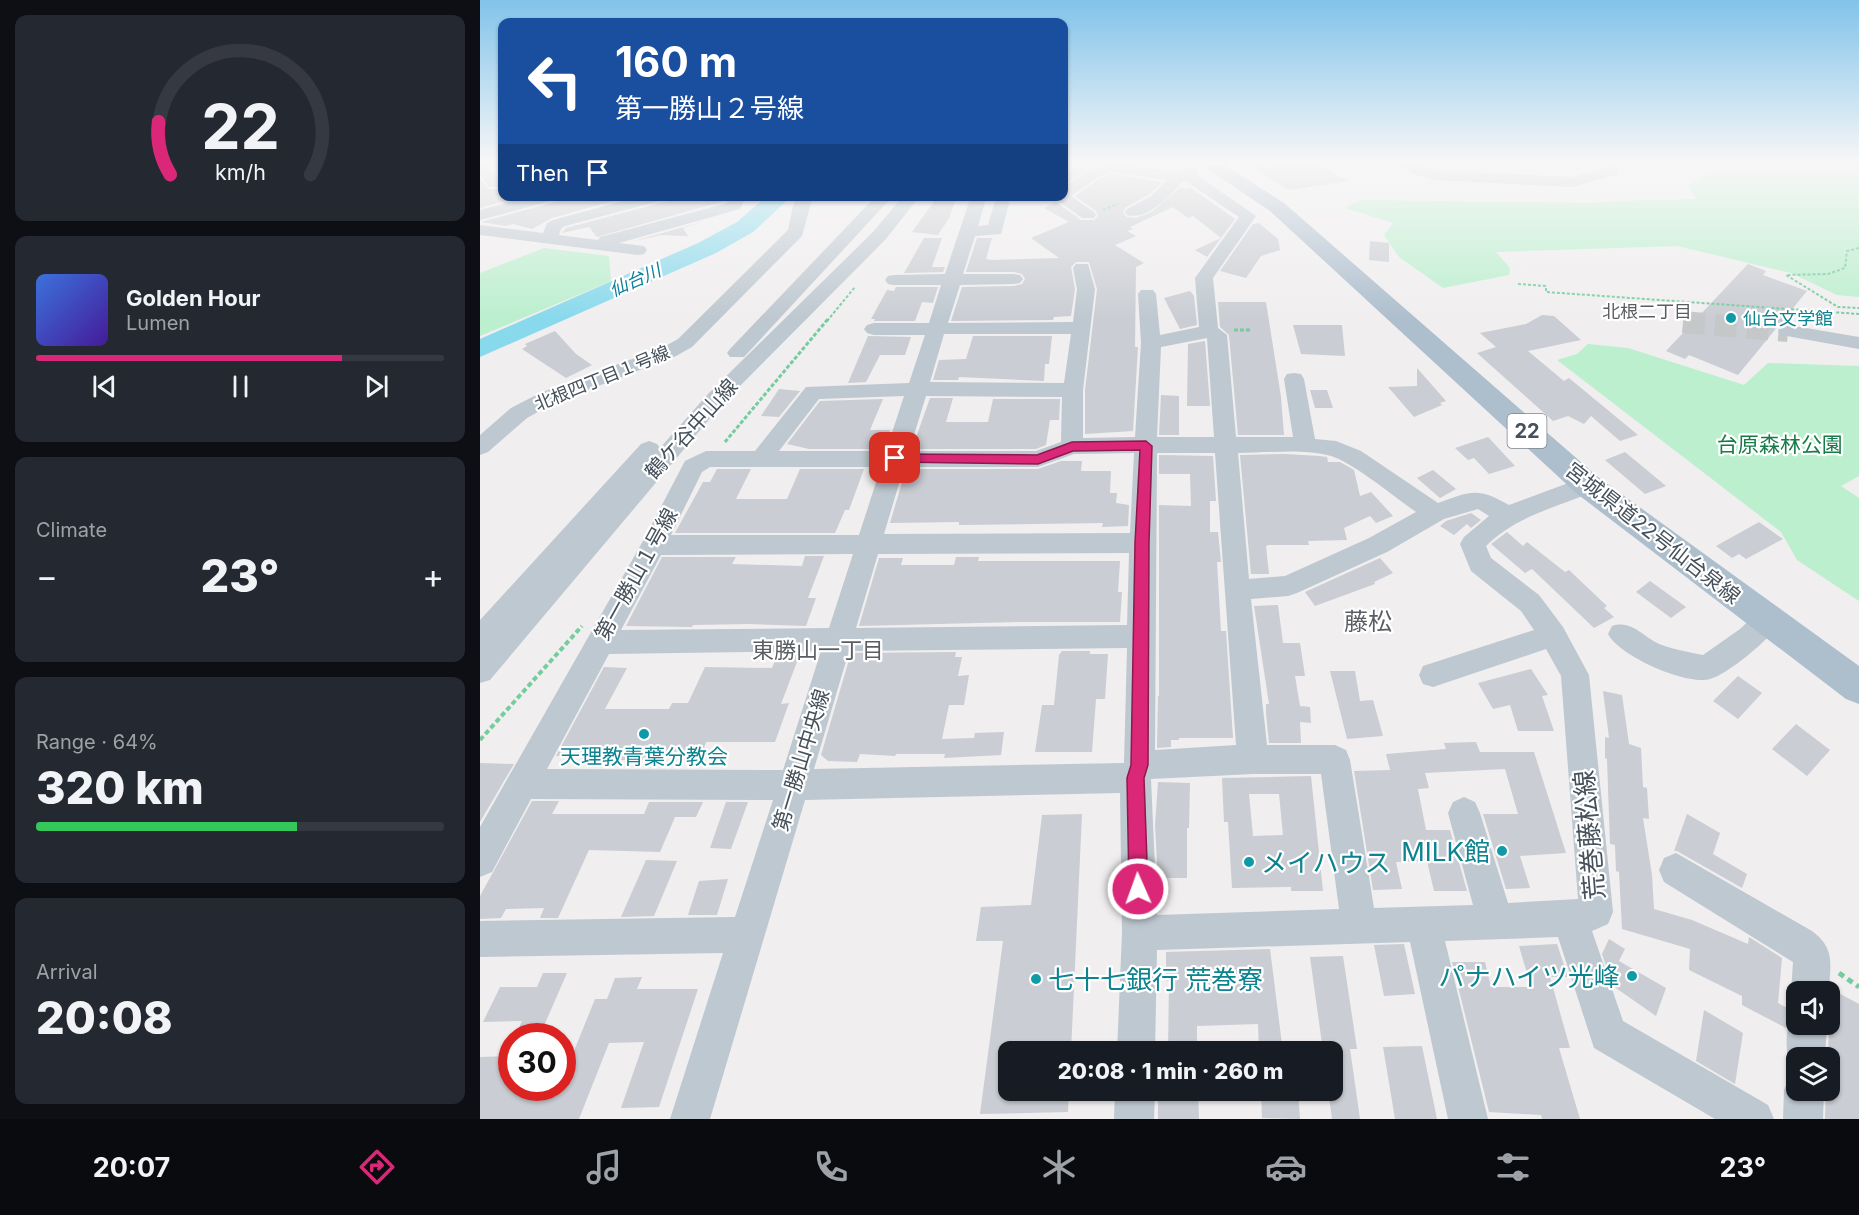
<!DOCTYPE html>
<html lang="en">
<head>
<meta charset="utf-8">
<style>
  :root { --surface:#171b24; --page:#242831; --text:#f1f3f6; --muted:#9ea1a6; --line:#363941; --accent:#db2777 }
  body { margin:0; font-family:Inter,"Noto Sans JP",sans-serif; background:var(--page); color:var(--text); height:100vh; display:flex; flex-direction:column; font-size:22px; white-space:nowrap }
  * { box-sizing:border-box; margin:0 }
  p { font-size:20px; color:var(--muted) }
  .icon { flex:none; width:33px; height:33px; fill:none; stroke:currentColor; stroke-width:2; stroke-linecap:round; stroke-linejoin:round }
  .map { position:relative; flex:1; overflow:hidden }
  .details { display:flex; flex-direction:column; gap:15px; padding:15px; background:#0d0f14; width:480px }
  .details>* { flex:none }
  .guide { position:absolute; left:18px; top:18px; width:570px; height:183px; border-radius:12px; box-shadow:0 2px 4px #0004; background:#1a4fa0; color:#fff; overflow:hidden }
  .tools { position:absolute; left:1306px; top:981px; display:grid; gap:12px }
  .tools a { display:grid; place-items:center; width:54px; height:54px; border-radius:12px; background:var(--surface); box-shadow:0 2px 4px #0004; font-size:30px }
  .speed { position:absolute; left:18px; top:1023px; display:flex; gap:12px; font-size:30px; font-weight:700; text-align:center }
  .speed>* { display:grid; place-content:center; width:78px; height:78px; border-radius:50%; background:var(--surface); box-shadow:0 2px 4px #0004; line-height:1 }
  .speed .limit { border:9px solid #d22; background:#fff; color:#111 }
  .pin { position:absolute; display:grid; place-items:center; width:51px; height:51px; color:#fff; margin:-26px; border-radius:12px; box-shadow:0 3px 9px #0006 }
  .me { position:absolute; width:66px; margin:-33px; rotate:358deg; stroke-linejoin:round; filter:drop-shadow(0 0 4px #0008) }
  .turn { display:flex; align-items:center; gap:21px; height:126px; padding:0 18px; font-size:27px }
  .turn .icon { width:78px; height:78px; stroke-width:2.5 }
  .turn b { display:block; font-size:42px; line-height:51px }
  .then { display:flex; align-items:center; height:57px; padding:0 18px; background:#0003; gap:12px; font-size:22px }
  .big { font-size:45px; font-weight:800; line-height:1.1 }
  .details .tile { flex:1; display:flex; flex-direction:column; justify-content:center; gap:9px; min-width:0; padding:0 21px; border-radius:12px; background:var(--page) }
  .details .dial { align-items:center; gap:0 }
  .dial svg { height:156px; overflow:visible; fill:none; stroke:var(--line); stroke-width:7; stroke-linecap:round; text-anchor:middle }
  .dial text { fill:var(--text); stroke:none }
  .song { display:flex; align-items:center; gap:18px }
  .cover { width:72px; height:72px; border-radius:9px; background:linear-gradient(135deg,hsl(220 70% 55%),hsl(260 70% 35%)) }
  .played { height:6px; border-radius:3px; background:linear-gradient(90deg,var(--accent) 75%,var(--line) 75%) }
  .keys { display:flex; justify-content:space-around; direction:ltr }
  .heat { display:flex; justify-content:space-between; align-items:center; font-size:33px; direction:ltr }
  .charge { height:9px; border-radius:4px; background:linear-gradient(90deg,#34c759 64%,var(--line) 0) }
  .trip { position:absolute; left:518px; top:1041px; width:345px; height:60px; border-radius:12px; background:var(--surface); box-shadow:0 2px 4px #0004; font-weight:800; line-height:60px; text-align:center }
  .tab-bar { display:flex; height:96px; justify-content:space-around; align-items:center; background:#090b0e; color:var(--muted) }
  .tab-bar .icon { width:42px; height:42px }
  .tab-bar .current { color:var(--accent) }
  .tab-bar b { font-size:27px; color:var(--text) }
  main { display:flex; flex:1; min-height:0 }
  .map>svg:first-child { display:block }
</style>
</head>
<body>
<main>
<section class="details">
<div class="tile dial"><svg viewBox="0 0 100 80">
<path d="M14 69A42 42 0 1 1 86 69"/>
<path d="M14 69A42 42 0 0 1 8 42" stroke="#db2777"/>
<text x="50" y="56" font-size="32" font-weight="700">22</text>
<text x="50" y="72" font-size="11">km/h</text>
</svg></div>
<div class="tile">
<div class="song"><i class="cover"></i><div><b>Golden Hour</b><p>Lumen</p></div></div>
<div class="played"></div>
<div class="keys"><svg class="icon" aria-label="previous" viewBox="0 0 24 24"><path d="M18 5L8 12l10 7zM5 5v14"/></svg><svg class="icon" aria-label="pause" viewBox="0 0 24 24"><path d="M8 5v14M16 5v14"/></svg><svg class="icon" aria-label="next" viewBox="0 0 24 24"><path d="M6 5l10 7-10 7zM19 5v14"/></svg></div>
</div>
<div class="tile"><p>Climate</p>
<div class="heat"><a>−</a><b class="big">23°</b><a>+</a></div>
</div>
<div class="tile"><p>Range · 64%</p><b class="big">320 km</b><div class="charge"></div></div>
<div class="tile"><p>Arrival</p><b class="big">20:08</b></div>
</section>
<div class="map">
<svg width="1379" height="1119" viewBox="0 0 1379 1119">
  <rect width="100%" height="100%" fill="#f0eeee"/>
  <g fill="#bbefce">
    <path d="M1257 162H1379V297L1357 295 1311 273 1197 246 1016 252 1030 268 1029 275 963 288 919 257 904 235 913 223 865 208 879 200 1113 203C1148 199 1181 201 1216 199L1208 185 1229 172Z"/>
    <path d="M64 248 129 256 131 281 0 336V273Z"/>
    <path d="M1108 344 1148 348 1264 385 1288 363 1379 366V476L1361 486 1379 498V601L1317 560 1301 532 1077 360 1097 354Z"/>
  </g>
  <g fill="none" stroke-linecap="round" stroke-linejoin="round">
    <path fill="#88d9ec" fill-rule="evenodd" d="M287 196H312L273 232 236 253 0 357V339L218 243 257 222Z"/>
  </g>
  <g fill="#cacdd3" fill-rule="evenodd">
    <path d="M609 162 619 165 607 169 584 185V173L596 165 600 167Z"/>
    <path d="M761 162H835L868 181 809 190Z"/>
    <path d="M632 174 682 182 670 194 645 208 643 213 647 217 656 218 672 212 700 187 705 189 711 188 755 219 727 257 715 250 741 238 713 216 708 218 693 207 650 227 653 229 647 231 656 236 635 245 664 263 656 267 655 347H658L653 431 605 434V390L617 289 609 262H596L591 267 595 289 591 316 574 317 573 320 471 321 482 287 534 286 542 284 545 279 542 274 534 272H486L497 238H512L506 259 512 260 579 258 551 238 589 222 564 208 576 202 601 220H614L618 216 616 211 595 196 619 179Z"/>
    <path d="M0 178 9 189H19L22 187V196H41L0 208Z"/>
    <path d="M82 196H151L72 218 52 229 33 224 26 226 1 222 79 201Z"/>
    <path d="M191 196H244V201L117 237 109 227 82 233 86 228 188 201Z"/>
    <path d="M458 196H477L469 218 458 235 432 232Z"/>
    <path d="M226 221 203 228 208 236 181 235 150 242Z"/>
    <path d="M779 223 798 239 800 250 781 256 766 278 740 271 773 224Z"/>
    <path d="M444 238H462L452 267H465L463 272 424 273Z"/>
    <path d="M890 241 909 243V262L889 260Z"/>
    <path d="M1268 264 1286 271 1283 275 1327 291 1258 375 1209 355 1205 359 1186 351Z"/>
    <path d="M416 287H458L453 303 442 302 435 321H394L395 319H391L407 290 414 291Z"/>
    <path d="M710 291 714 296 717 325 700 329 684 298Z"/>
    <path d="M738 302H786L801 397 804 435H758L749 335 740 327Z"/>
    <path d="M1062 315 1074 316 1101 340 1048 351 1084 381 1089 378 1158 435 1140 441 1111 416 1104 424 1088 416 1073 421 997 353 1016 347 1000 333 1046 324Z"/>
    <path d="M813 325H862L865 356 821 354Z"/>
    <path d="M75 331 96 354 112 365 86 378 42 349 47 346 45 344Z"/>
    <path d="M388 336 431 337 425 355H400L386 382 368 383Z"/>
    <path d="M493 336H572L569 364H565L564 381 479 377 478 380H453L459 360 486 359Z"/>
    <path d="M725 341 730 406H707L708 344Z"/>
    <path d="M937 368 966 401 960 403 962 405 934 417 908 387 937 386Z"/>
    <path d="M299 389 320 391 299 417 281 416Z"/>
    <path d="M830 390H847L853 408H835Z"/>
    <path d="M681 395 699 396V435H679Z"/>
    <path d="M450 398H473L466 422H508L513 399H580L579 420H570L566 445 556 449H432Z"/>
    <path d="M403 399 390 430H410L404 449H329L307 444 340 401Z"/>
    <path d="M1008 437 1035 466 1009 474 994 458 988 460 975 448Z"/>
    <path d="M1145 452 1186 486 1165 494 1125 460Z"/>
    <path d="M805 454 839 456 847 457 848 462H860L869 467 874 470 880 496 891 492 913 516 896 523 890 516 864 528 867 540 828 541 829 545H789L786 546 789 574H771L760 455Z"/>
    <path d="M679 455 733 456 736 501H730V532H738L741 562H737L741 631H746L753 738H699V740H691V747L677 748 678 696H679V505L711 506 710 474H679Z"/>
    <path d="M581 461H602L601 471H631L630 493H637L636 503 649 505 648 526 622 527 623 523 479 525V522L410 523 426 469H558Z"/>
    <path d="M237 469H271L256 499H307L320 469H384L369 510H365L355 533H195L223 482H230Z"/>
    <path d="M953 470 976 489 960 498 937 478Z"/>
    <path d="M991 513 1001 520 991 528 987 524 974 535 960 526 966 521Z"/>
    <path d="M1279 522 1303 539 1266 559 1259 554 1252 558 1236 546Z"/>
    <path d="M1027 532 1043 546 1047 542 1085 572 1089 570 1127 606 1124 608 1134 617 1114 628 1052 569 1045 573 1011 544Z"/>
    <path d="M325 556H344L328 598H336L326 626 268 624 213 625 212 627 146 626 182 557H256L252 564 322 566Z"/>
    <path d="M476 557H499L498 561H640L638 592H642L640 622H540L379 626 399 558H423L421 565H474Z"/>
    <path d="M900 558 913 573 894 582 895 584 835 606 825 592Z"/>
    <path d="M1170 581 1206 607 1191 618 1156 592Z"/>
    <path d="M798 605 803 643H820L825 676H815L820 706 830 707 831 723 820 722 821 743H789L786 713V704H789L774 606Z"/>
    <path d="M582 651H610V654H628L625 699H616L612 752H555L562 705H574L579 655Z"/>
    <path d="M476 652 475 657H482L478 676 489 675 484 705H469L462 739 494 738 495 733 524 732 521 755 464 758 465 754H416L415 756 380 754 377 762 348 761 341 755 371 653Z"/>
    <path d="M298 654H320L301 704 309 703 295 742H226L223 751 174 752 170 760H124L127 756H76L124 667 147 668 125 709H189L192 703H208L225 667 292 668Z"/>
    <path d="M1051 669 1068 695 1062 696 1074 731H1038L1030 705 1013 709 998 683Z"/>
    <path d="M850 671H875L880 701 893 700 903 736 867 739Z"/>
    <path d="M1258 676 1282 693 1258 719 1233 701Z"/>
    <path d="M1123 691 1142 695 1149 744 1161 748 1163 787 1167 788 1169 819 1163 818 1172 875 1174 909 1212 920 1268 944 1269 937 1302 958 1298 1003 1313 1011 1306 1028 1262 1005V996L1209 970 1210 949 1142 929 1139 872 1136 871 1135 845 1130 844 1127 759 1125 758V737L1129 738Z"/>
    <path d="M1316 724 1350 750 1327 776 1292 749Z"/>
    <path d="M996 742 1000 752H1054L1086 853 1040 856 1050 888 1026 889 1003 814H1038L1025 769 945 773 949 788 938 789 946 830H970L987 891H954L947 861 916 862 922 889 893 890 874 771 910 770 906 754 966 749 964 743Z"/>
    <path d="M0 763 34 764 0 822Z"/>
    <path d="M831 776 843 891H811V887L752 888 748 822H744L742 778ZM769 794H799L803 835 773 836Z"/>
    <path d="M678 782 710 783 709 828H707V878H678L675 825Z"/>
    <path d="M52 801H79L72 814H164L169 802H223L216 817H195L180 852 109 850 78 918H60L64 908 26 909 21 918 0 919V896Z"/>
    <path d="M246 802H268L251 849 230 848Z"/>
    <path d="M602 814 591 1052H528V1090H589L588 1112 500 1114 523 941H496L501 907 551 905 562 815Z"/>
    <path d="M1207 814 1240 833 1233 854 1267 874 1262 888 1197 851H1194Z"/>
    <path d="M166 860 197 861 174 916 141 917Z"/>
    <path d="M248 879 237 915H208L219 881Z"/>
    <path d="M1129 939 1145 949 1139 961 1186 988 1176 1016 1133 986 1122 954Z"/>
    <path d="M924 944 935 994 904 996 894 945Z"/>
    <path d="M1077 944 1088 977H1070L1090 1048H1079L1100 1119H1062L1061 1115 1009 1112 972 962H1005L1011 987H1051L1039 946Z"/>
    <path d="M790 949 803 1052H779L778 1024 717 1026V1052H688L689 981H686V952Z"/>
    <path d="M863 956 877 1049H870L880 1119H852L848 1090H852V1050L843 1051 830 957Z"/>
    <path d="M63 973H87L60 1035 35 1036 42 1021 3 1022 20 987H57Z"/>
    <path d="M162 977 157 989H218L179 1107 141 1108 164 1042 129 1043 99 1119H0V1057L32 1056V1088H82V1051H94L115 999H127L135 978Z"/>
    <path d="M1351 989 1379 1004V1119H1345L1346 1090H1350V1054L1348 1053Z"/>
    <path d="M1224 1010 1263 1033 1255 1084 1216 1061Z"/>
    <path d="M942 1046 957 1119H915L903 1047Z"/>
    <path d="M678 1090H718L719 1119H678Z"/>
    <path d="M781 1090H818L820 1119 782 1118Z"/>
  </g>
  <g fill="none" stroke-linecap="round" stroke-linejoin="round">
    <path stroke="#c6c7c9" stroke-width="22" stroke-dasharray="22 10" stroke-linecap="butt" d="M1203 322 1308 331"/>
    <g stroke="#74cc9f" stroke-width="2" stroke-dasharray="3 2" stroke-linecap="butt">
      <path d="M623 210 638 204"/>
      <path d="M1379 248 1367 251 1365 268 1348 274 1306 275 1358 307 1379 308"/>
      <path d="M1038 284 1066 286V292L1379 314"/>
      <path d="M347 321 375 287"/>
    </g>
    <g stroke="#74cc9f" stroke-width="3" stroke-dasharray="4 2" stroke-linecap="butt">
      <path d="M754 330H770"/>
      <path d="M245 442 348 319"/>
    </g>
    <path stroke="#74cc9f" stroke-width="4" stroke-dasharray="5 3" stroke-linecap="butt" d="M0 740 102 626"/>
    <path stroke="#74cc9f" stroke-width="5" stroke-dasharray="6 4.5" stroke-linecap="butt" d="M1359 973 1379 987"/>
    <g fill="#bec8d0" fill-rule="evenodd">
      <path d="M0 162H7L22 184 19 187H9L0 174Z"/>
      <path d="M867 162H934L956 170 1092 177 1126 168 1128 162H1142L1138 174 1092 187 956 180 934 174 916 165 874 166Z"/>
      <path d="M1228 162H1247V163L1240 167 1230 165Z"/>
      <path d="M631 163 697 172 711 167 716 169 719 172 717 175 776 216 733 278 738 328 747 335 756 437H813L804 379 807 374 814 373 821 374 824 379 835 439 856 441 881 451 958 503C992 491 997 487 1029 505L1099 479 1107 477 1115 479 1119 485 1115 491C1077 507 1036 516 1006 546L1011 558 1059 595 1083 627 1109 675 1133 912 1128 924 1112 931 1143 1021 1288 1105 1294 1119H1235L1114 1048 1078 937 965 941 1008 1119H968L930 942 677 950 675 1052H637L642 933 640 793 325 800 230 1119H190L243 953 0 957V921L255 917 293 800 51 799 12 872 0 877V827L163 541 205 461 226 451H275L326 387 429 383 445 335H394L387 333 384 329 387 325 394 323H449L461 285H414L408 284 405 280 408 276 414 275 465 274 491 196H507L498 226 508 225 516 197 527 196 530 200 521 234 495 236 483 274H534L540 275 543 279 540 283 534 284 480 285 468 323 593 322 597 289 593 268 596 264H608L615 289 603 390V438L655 437 661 343 658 294 661 290H673L676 294 680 335 719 327 715 278 759 217 704 180C691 194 669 221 647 215L645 212 647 209 671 196 687 180 632 172 618 177 591 196 614 212 616 215 614 218H602L572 196H584V187L608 171ZM464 334H591L584 383 450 382ZM727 338 734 437H677L681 347ZM424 396 406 451H299L339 399ZM446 396 582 397 581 442 556 451H429ZM654 453 650 533 404 534 424 467H558L594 454ZM677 453H735L756 745 675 750ZM758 453C787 453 822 448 851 456 872 462 916 498 936 512L889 538 805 576 769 579ZM230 467H401L379 535H191L222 472ZM998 509 1009 516 984 537 980 544 991 571 1041 611 1054 630 943 666 939 675 943 684 953 687 1066 649 1081 676 1098 899 1028 903 1000 813 995 802 984 797 973 802 968 813 993 905 894 908 870 760 866 750 855 745H787L771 599 808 596 817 593 907 552 964 519ZM649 553 647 625 376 628 398 554ZM373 554 349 628 141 630 181 555ZM647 648 644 763 334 769 369 651ZM341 651 303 770 67 769 129 654ZM773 774H841L859 909 677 915 671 779Z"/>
      <path d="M52 196H80L78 199 0 220V210Z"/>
      <path d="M161 196H189L187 199 85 226 81 229 79 235 118 240 120 237 247 203 246 196H262L264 201 260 209 139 243 164 246 167 250 164 254 158 255 0 235V225L63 233 67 223 73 220Z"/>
      <path d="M317 196H333L322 236 212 347 196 356 74 403 47 418 8 452 0 455V435L31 408 60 393 182 348 198 339 308 230 313 206Z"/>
      <path d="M396 196H413L264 357H250L247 353 250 349Z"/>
      <path d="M423 196H440L405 240 242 404 10 680 0 683V620L161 444 169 441 177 444 180 448 228 394 393 232Z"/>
      <path d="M1308 325 1379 337V349L1301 335 1298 331 1301 327Z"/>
      <path d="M1287 610 1297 613 1301 621C1293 637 1247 675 1230 679 1207 686 1139 656 1128 634L1132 626C1153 619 1164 639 1182 645 1195 650 1209 652 1223 655L1260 629 1277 613Z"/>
      <path d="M1196 853 1332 931C1356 949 1350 964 1349 992H1317V1005L1311 992 1313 962 1184 882 1179 870 1184 858Z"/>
      <path d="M1317 1010V1024H1347L1345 1058H1317V1090H1344L1343 1119H1303L1304 1090 1310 1076 1316 1073 1312 1072C1305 1055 1303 1023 1317 1010Z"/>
      <path d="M635 1090H675L674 1119H634Z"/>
    </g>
    <path fill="#adbecd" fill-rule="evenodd" d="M717 162H740L804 203 1118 477 1379 666V704L1366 699 1096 493 790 211Z"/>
  </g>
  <linearGradient id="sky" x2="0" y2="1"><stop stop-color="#81c3ea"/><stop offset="0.51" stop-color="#f8f7f7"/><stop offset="1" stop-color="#f8f7f7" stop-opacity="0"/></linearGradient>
  <rect width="1379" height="319" fill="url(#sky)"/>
  <path fill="#db2777" stroke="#8e194d" stroke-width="1.5" d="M666 441 672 446 669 543 668 765 664 778 668 889 665 895 658 898 652 895 649 889 647 778 651 765 655 543 660 450 593 451 558 464 415 462 409 458 415 454 557 455 592 442Z"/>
  <g fill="#0f9aa8" stroke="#fff" stroke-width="2">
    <circle cx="1251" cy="318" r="6"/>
    <circle cx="164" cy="734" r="6"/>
    <circle cx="1022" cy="851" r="6"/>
    <circle cx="769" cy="862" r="6"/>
    <circle cx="1152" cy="976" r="6"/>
    <circle cx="556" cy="979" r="6"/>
  </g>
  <g text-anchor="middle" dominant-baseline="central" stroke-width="4.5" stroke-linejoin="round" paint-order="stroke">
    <g font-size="18" font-style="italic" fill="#0c7e99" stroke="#fff">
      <text transform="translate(155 280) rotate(-24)">仙台川</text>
    </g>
    <g font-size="18" fill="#5a5e63" stroke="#fff">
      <text x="1167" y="311">北根二丁目</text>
    </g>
    <g font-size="18" fill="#0d838f" stroke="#fff" text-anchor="start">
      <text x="1263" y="318">仙台文学館</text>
    </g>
    <g font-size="18" fill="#46515b" stroke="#fff">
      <text transform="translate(122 378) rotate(-22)">北根四丁目１号線</text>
    </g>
    <rect fill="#fff" stroke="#7e858c" stroke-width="1.5" x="1027.5" y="414" width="39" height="34" rx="4.5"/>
    <g font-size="20" font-weight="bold" fill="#46515b">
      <text x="1047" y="431">22</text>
    </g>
    <g font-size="21" fill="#46515b" stroke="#fff">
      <text transform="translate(211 429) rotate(-48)">鶴ケ谷中山線</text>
      <text transform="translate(1173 533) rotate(38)">宮城県道22号仙台泉線</text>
      <text transform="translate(156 574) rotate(-61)">第一勝山１号線</text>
      <text transform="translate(321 760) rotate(-73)">第一勝山中央線</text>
    </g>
    <g font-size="21" fill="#177c48" stroke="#fff">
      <text x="1300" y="444">台原森林公園</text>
    </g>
    <g font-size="21" fill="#0d838f" stroke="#fff">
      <text x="164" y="756">天理教青葉分教会</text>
    </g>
    <g font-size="22" fill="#5a5e63" stroke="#fff">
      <text x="338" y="650">東勝山一丁目</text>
    </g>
    <g font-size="24" fill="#5a5e63" stroke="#fff">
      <text x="888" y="621">藤松</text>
    </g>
    <g font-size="26" fill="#46515b" stroke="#fff">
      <text transform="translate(1109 835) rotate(-95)">荒巻藤松線</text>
    </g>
    <g font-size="26" fill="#0d838f" stroke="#fff" text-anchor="end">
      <text x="1010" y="851">MILK館</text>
      <text x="781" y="862" text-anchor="start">メイハウス</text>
      <text x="1140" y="976">パナハイツ光峰</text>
      <text x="568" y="979" text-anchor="start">七十七銀行 荒巻寮</text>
    </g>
  </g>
</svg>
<div class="tools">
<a><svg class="icon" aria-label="sound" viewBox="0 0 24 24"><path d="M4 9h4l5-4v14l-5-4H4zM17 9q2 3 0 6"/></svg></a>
<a><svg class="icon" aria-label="layers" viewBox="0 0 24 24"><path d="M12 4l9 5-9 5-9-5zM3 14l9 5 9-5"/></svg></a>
</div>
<div class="speed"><div class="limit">30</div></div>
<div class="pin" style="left:415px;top:458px;background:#d93025"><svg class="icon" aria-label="arrive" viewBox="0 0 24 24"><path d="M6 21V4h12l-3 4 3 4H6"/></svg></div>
<svg class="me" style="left:658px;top:889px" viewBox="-20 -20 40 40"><circle r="17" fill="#db2777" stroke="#fff" stroke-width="3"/><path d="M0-11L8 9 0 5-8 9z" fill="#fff"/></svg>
<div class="trip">20:08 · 1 min · 260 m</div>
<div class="guide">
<div class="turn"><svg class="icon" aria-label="left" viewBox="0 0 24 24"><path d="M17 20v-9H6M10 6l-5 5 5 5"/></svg><div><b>160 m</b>第一勝山２号線</div></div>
<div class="then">Then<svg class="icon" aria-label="arrive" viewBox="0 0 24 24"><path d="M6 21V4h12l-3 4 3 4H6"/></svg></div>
</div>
</div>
</main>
<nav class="tab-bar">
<b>20:07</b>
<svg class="icon current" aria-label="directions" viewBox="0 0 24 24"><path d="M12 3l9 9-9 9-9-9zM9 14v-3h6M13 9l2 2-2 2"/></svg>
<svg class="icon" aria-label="music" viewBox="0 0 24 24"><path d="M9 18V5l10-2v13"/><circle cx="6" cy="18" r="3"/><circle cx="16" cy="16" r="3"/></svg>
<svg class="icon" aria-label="phone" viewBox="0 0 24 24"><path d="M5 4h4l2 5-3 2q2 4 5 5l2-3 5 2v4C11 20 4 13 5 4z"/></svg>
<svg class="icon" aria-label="climate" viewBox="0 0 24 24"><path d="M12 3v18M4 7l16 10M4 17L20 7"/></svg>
<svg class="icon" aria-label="car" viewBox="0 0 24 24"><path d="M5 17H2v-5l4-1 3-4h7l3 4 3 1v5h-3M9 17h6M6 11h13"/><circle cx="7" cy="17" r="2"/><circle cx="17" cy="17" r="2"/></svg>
<svg class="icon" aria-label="filters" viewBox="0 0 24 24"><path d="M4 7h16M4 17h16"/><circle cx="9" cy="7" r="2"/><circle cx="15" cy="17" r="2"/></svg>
<b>23°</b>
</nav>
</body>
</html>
